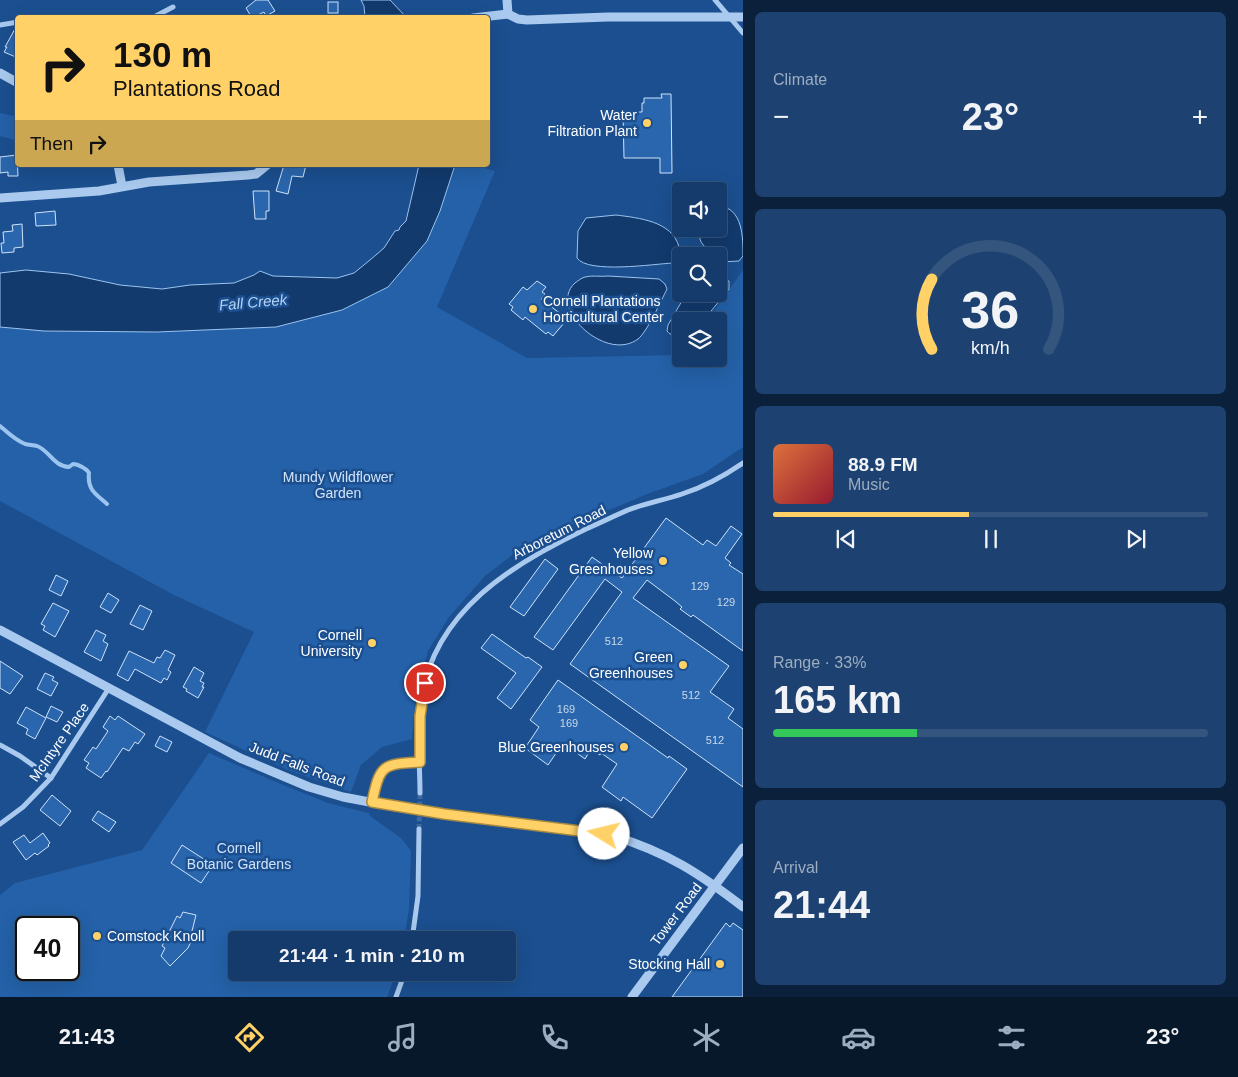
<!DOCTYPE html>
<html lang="en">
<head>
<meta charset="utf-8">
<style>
  :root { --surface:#143b6b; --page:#1d4271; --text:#f1f3f6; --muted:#9dadc1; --line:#33557e; --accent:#ffd166 }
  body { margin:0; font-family:Helvetica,sans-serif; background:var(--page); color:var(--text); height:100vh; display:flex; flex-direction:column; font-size:19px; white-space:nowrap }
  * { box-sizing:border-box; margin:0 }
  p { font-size:16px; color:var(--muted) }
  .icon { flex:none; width:28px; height:28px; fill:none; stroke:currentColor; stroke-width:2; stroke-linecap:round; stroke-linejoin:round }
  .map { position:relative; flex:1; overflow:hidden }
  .side { display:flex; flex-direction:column; gap:12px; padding:12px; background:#0b203b; width:495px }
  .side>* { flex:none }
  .banner { position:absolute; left:15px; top:15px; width:475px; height:152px; border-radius:5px; box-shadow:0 5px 20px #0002,0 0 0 1px var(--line); background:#ffd166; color:#111; overflow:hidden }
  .fabs { position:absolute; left:672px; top:182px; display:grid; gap:10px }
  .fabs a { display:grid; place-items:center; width:55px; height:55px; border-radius:5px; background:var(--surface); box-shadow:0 5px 20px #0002,0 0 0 1px var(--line); font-size:25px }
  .speed { position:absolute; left:15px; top:916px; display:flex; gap:10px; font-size:25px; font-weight:700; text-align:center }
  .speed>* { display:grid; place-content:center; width:65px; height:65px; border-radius:50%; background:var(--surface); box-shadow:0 5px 20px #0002,0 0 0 1px var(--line); line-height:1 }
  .speed .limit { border:2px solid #111; border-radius:8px; background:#fff; color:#111 }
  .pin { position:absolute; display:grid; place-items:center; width:42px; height:42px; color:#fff; margin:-21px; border:2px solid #fff; border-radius:50%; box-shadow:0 1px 5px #0007 }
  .me { position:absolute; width:55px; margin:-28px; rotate:279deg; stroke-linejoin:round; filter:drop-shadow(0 0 4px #0008) }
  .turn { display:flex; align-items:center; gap:18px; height:105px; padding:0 15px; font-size:22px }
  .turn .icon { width:65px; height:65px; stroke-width:2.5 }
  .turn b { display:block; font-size:35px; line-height:42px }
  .then { display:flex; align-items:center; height:48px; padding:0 15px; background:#0003; gap:10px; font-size:19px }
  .big { font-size:38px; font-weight:700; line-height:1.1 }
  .side .widget { flex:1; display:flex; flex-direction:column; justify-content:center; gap:8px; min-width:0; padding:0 18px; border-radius:8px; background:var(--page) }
  .side .dial { align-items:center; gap:0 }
  .dial svg { height:130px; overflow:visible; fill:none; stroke:var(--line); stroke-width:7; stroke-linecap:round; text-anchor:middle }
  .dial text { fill:var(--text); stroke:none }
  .song { display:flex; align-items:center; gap:15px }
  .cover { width:60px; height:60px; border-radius:8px; background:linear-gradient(135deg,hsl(20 70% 55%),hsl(350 70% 35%)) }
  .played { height:5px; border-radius:2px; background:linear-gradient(90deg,var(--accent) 45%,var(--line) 45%) }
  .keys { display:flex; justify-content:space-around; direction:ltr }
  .heat { display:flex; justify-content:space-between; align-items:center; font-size:28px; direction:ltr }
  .charge { height:8px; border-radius:4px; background:linear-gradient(90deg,#34c759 33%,var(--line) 0) }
  .trip { position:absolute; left:228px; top:931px; width:288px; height:50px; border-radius:5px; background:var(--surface); box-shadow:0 5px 20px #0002,0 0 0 1px var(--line); font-weight:700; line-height:50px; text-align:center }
  .menu { display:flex; height:80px; justify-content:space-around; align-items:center; background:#08182b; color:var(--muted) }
  .menu .icon { width:35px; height:35px }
  .menu .selected { color:var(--accent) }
  .menu b { font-size:22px; color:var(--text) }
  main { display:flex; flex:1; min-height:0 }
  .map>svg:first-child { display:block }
</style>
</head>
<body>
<main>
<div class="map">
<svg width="743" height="997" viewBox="0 0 743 997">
  <rect width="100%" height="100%" fill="#1b4f8f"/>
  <g fill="#2461a8" fill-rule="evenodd">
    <path d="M0 113 14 116 15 140 0 136Z"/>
    <path d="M455 165H473L495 171 437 307 527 358 681 355V359H719V321H707L743 270V447L703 474 650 493 525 545 485 576 449 617 428 651 415 701 412 739 382 747 361 765 351 792 288 770 205 732 254 632 174 595 0 501V327L44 331 157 332 276 327 342 310 427 241 440 211Z"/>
    <path d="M209 753 281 784 328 803 369 813 370 816 401 838 411 851 409 909 404 940H236V972L396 973 387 997H0V895L15 883 142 850ZM26 928H69V970H26Z"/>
  </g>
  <g fill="#123a6d" stroke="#9cc4f0">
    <path d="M361 0H390L406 17H365L364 6Z"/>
    <path d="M419 165H455L440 211 427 241 388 287 342 310 276 327 157 332 44 331 0 327V273L26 270 69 274 120 285 162 289 190 285 234 283 254 275 260 271 273 276 337 278 354 273 370 260 384 248 395 231 399 230 400 227 406 221Z"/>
    <path d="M719 206C743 208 743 238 743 256L739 261 720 262 719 256H712L701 242 697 229H719Z"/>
    <path d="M616 215C639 218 672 221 679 247 681 255 680 258 673 263 654 264 588 274 577 258L578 231 586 218Z"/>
    <path d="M608 276 659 279 665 284 667 289C661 301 647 332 638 339 606 363 547 308 575 283 578 281 581 278 585 277 592 275 601 277 608 276Z"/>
    <path d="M719 278 729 281V289L703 321H681V335C675 336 671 336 667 331L668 325 686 294H719Z"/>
  </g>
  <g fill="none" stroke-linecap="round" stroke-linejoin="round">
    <path stroke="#9cc4f0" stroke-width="4" d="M0 426C8 433 15 440 25 444 29 445 33 445 37 446 50 451 53 466 69 467L73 464C78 464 87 469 89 473 87 490 96 494 107 504"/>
  </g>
  <g fill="#2a66ad" stroke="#cfe3fa">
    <path d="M256 0H268L275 11 266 16 264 12 252 18 246 8Z"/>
    <rect x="328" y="2" width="10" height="11"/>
    <path d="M16 27H18V58L4 52 7 47H5Z"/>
    <path d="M661 94H671L672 173H660V158H624L623 112H642V103H644V98H662Z"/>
    <path d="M17 155 18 176H8V172L0 173V157Z"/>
    <path d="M284 165H306L303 177 292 176 288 194 276 191Z"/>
    <path d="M253 191H269V211H266V219H255Z"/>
    <path d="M55 211 56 225 36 226 35 213Z"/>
    <path d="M22 224 23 247 14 248V252L2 253 1 243H4L3 232 13 231 12 225Z"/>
    <path d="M537 281 546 287 542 292 545 294 541 299 561 314 558 319 564 323 553 336 548 332 546 334 525 317 523 320 511 310 513 307 509 304 523 287 527 290Z"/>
    <path d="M666 518 703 545 707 540 716 546 731 526 742 534 725 558 731 563 729 565 743 574V651L693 615 691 617 680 609 682 607 675 601 647 580 633 598 729 666 710 692 734 709 728 718 743 729V787L570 664 622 592 605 579 553 650 534 637 592 557 622 578Z"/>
    <path d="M545 559 558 569 524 616 510 607Z"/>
    <path d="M56 575 68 581 61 596 49 590Z"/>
    <path d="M108 593 119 600 111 613 100 607Z"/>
    <path d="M53 603 69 611 55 637 43 630 45 626 41 624Z"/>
    <path d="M140 605 152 611 143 630 130 624Z"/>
    <path d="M96 630 106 635 103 641 108 644 101 661 84 652Z"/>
    <path d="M492 634 526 658 528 657 542 667 511 709 497 698 516 673 481 648Z"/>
    <path d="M165 650 175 655 168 670 171 672 167 680 164 678 161 683 135 669 128 681 117 675 129 651 154 663 157 657 160 658Z"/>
    <path d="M0 661 23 676 10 694 0 688Z"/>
    <path d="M194 667 204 673 200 681 204 683 202 687H204L198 698 186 691 187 689 183 687Z"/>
    <path d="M45 673 54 677 52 680 58 683 51 696 37 689Z"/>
    <path d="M558 680 668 758 669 756 687 769 652 818 623 797 621 801 602 787 617 764 601 753 600 755 591 749 585 759 563 743 548 765 525 748 539 727 530 720Z"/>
    <path d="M51 706 63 712 57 722 46 717Z"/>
    <path d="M26 707 46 718 35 739 26 734 28 729 17 723Z"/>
    <path d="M110 716 115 720 118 716 145 734 138 744 135 742 129 751 123 748 107 772 106 771 101 778 86 768 89 763 84 760 93 747 96 749 108 731 103 727Z"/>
    <path d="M160 736 172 742 167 752 155 746Z"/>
    <path d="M52 795 71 811 60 826 40 810Z"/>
    <path d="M98 811 116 822 109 832 92 820Z"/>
    <path d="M43 833 50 843 48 845 49 846 37 855 35 853 26 860 13 842 24 835 30 843Z"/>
    <path d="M182 845 213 865 201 883 171 863Z"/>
    <path d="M183 912 196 915 191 935 193 937 188 948 170 966 161 956 165 948 162 946 177 916 180 918Z"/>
    <path d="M726 923 730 927 733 923 743 930V997H672Z"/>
  </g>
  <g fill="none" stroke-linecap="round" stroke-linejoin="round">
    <path stroke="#3d69a0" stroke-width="5" stroke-dasharray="5 2.5" stroke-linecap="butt" d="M419 829 420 793"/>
    <g stroke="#a9c9ee" stroke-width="5">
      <path d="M715 0 743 33"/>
      <path d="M152 18 173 7"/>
      <path d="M0 25 18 22"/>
      <path d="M0 745 20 756 51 778"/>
      <path d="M420 793C420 762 416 729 421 698 436 610 512 564 586 529 600 523 614 516 628 510 646 503 664 500 682 494 704 487 724 476 743 463"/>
      <path d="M372 803C380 765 382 764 420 762"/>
      <path d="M0 824 23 807 51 778 109 688"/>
      <path d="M412 940 418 896 419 829"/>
      <path d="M396 997 405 972"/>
    </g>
    <g stroke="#a9c9ee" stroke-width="9">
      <path d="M507 0 508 14"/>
      <path d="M473 18 508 14 518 19 527 20 608 17H743"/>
      <path d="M0 73 18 83"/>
      <path d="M118 165 122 186"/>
      <path d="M0 198 99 191 149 182 248 175 256 174 267 165"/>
      <path d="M0 630 240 758 309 787 343 797 396 807 614 836C668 853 699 873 743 907"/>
      <path d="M632 997 743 848"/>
    </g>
  </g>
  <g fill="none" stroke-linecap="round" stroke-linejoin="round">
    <defs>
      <path id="route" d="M425 683 420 716V762C382 764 380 765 372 802L444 814 604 834"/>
    </defs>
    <use href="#route" stroke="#a68842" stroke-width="12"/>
    <use href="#route" stroke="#ffd166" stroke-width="9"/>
  </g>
  <g fill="#ffd166" stroke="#1b4f8f" stroke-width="2">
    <circle cx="647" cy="123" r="5"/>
    <circle cx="533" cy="309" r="5"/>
    <circle cx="663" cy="561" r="5"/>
    <circle cx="372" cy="643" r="5"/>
    <circle cx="683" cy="665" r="5"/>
    <circle cx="624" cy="747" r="5"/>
    <circle cx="97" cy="936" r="5"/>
    <circle cx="720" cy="964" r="5"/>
  </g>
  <g text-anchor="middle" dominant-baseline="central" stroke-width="5" stroke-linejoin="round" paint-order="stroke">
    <g font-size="11" fill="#cad9ea">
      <text x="700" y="586">129</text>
      <text x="726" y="602">129</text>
      <text x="614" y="641">512</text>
      <text x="691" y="695">512</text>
      <text x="566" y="709">169</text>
      <text x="569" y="723">169</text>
      <text x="715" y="740">512</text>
    </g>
    <g font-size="14" fill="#fff" stroke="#1b4f8f" text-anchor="end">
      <text x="637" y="115">Water<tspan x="637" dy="16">Filtration Plant</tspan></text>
      <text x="543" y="301" text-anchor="start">Cornell Plantations<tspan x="543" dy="16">Horticultural Center</tspan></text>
      <text x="653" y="553">Yellow<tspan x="653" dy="16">Greenhouses</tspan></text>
      <text x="362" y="635">Cornell<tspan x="362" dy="16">University</tspan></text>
      <text x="673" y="657">Green<tspan x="673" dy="16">Greenhouses</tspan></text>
      <text x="614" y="747">Blue Greenhouses</text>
      <text x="107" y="936" text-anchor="start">Comstock Knoll</text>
      <text x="710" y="964">Stocking Hall</text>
    </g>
    <g font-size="14" fill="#cfe3fa" stroke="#1b4f8f">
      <text x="338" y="477">Mundy Wildflower<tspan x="338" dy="16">Garden</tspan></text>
      <text x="239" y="848">Cornell<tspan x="239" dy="16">Botanic Gardens</tspan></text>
    </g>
    <g font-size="14" fill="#fff" stroke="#1b4f8f">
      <text transform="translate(559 532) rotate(-27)">Arboretum Road</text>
      <text transform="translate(59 742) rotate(-55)">McIntyre Place</text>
      <text transform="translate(297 764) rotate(21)">Judd Falls Road</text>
      <text transform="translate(676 914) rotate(-53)">Tower Road</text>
    </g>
    <g font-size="15" font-style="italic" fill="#b5d3f5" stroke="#1b4f8f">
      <text transform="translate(253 302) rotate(-5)">Fall Creek</text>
    </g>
  </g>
</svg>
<div class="fabs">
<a><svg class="icon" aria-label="sound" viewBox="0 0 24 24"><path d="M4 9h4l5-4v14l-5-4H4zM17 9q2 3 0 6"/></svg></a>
<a><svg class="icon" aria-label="search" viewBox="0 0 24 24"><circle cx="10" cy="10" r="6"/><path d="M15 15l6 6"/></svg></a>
<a><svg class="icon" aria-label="layers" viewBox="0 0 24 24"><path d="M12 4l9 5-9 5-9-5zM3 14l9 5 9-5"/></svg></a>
</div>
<div class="speed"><div class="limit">40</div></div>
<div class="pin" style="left:425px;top:683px;background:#d93025"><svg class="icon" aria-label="arrive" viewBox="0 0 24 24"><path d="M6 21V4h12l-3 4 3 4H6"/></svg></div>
<svg class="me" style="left:604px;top:834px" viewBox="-20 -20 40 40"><circle r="19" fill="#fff"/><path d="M0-13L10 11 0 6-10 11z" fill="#ffd166"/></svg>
<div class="trip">21:44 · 1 min · 210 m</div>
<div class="banner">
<div class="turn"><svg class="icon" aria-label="right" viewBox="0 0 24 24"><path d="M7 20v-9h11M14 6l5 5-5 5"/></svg><div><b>130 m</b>Plantations Road</div></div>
<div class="then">Then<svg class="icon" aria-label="right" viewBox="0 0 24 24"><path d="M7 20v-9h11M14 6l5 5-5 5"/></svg></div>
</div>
</div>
<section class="side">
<div class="widget"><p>Climate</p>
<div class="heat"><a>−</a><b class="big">23°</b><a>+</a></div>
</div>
<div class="widget dial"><svg viewBox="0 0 100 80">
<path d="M14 69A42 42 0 1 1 86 69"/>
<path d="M14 69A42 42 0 0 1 14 26" stroke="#ffd166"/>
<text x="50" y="56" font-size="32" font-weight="700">36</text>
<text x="50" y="72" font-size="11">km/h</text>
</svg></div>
<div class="widget">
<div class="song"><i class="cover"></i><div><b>88.9 FM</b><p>Music</p></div></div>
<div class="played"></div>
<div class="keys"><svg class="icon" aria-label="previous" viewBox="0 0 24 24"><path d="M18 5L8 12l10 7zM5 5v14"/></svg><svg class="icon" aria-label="pause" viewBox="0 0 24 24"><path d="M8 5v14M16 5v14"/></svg><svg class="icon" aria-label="next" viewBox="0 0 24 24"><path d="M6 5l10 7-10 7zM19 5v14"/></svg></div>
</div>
<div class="widget"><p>Range · 33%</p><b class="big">165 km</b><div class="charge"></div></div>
<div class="widget"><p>Arrival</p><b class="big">21:44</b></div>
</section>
</main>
<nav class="menu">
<b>21:43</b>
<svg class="icon selected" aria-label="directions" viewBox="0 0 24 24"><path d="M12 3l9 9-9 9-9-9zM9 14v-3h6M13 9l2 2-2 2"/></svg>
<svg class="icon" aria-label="music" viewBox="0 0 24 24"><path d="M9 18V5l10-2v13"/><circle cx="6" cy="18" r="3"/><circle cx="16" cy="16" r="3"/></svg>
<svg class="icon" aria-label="phone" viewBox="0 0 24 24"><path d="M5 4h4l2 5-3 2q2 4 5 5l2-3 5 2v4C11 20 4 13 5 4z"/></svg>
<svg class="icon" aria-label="climate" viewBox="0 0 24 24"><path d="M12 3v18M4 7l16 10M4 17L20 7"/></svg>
<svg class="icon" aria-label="car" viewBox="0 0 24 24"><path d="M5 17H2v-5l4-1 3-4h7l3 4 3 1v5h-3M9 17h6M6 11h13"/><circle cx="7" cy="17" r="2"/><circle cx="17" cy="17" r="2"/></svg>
<svg class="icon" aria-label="filters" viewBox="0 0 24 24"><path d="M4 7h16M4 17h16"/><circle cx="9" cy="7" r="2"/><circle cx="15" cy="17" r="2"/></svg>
<b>23°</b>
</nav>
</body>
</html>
